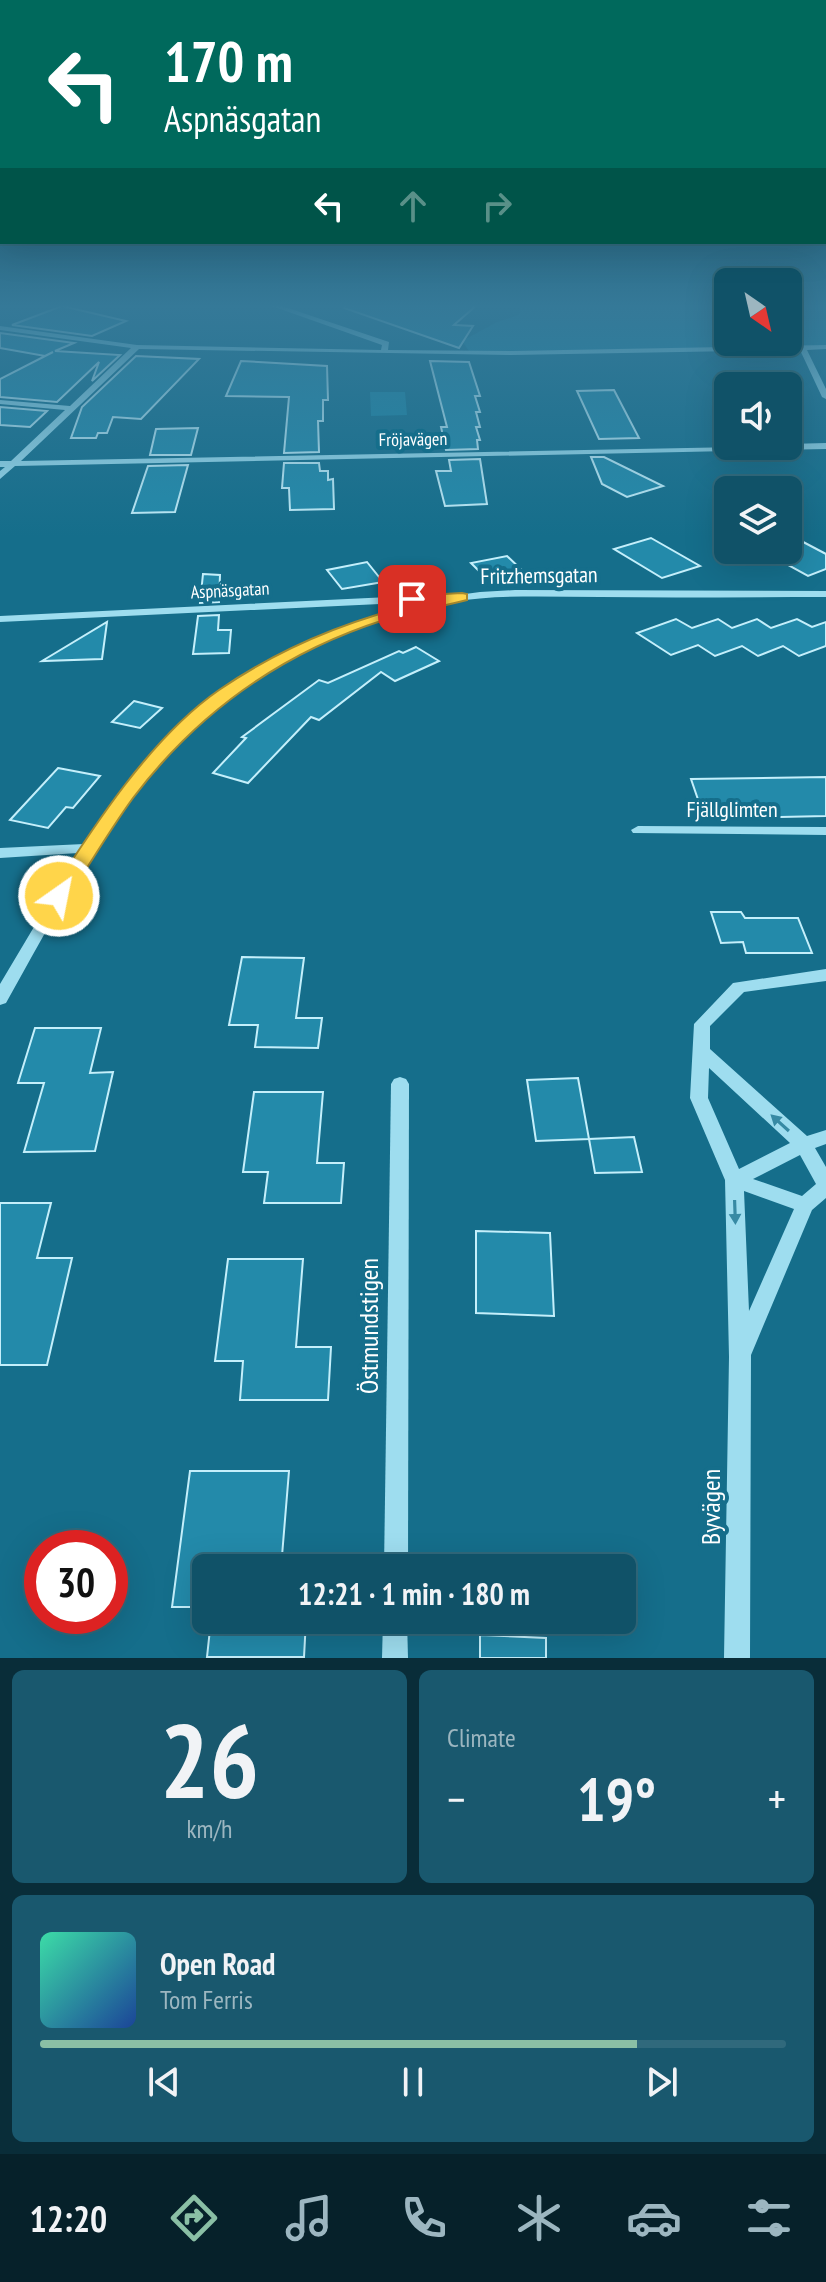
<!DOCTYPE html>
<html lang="en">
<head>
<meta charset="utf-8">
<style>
  :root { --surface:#105268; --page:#19586e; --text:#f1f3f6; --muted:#9cb6c0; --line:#30697c; --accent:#8abfa5 }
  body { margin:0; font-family:"PT Sans Narrow",sans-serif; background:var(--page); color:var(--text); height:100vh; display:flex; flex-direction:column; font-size:30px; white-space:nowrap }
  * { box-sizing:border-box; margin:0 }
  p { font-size:26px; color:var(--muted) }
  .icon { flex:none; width:44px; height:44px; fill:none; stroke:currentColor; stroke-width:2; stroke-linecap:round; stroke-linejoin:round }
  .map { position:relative; height:1658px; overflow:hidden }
  .sheet { display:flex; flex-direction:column; gap:12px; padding:12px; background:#092d39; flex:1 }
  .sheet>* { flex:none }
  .top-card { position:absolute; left:0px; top:0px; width:826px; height:244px; box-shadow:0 8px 32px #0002,0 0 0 2px var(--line); background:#00695c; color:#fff; overflow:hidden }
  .needle { width:52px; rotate:146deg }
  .controls { position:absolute; left:714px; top:268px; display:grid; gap:16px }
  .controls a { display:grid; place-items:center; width:88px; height:88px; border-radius:12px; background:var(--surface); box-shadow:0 8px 32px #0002,0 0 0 2px var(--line); font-size:40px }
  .speed { position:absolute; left:24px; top:1530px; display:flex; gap:16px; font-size:40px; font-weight:700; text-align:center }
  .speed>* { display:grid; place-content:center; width:104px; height:104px; border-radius:50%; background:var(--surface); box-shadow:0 8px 32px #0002,0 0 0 2px var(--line); line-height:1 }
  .speed .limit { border:12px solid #d22; background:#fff; color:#111 }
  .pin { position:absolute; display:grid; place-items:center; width:68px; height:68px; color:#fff; margin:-34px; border-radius:16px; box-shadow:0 4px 12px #0006 }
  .me { position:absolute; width:88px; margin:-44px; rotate:33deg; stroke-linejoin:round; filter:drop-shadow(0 0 6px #0008) }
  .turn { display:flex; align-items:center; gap:28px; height:168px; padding:0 32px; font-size:36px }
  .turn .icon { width:104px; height:104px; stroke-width:2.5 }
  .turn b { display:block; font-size:56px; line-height:68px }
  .lanes { display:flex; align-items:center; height:76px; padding:0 32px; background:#0003; justify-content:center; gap:40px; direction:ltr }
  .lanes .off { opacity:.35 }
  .big { font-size:60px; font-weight:600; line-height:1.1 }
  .sheet .widget { flex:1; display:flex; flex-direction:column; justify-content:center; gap:12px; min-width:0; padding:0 28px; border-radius:12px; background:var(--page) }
  .sheet .dial { align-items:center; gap:0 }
  .dial b { font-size:104px; line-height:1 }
  .song { display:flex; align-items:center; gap:24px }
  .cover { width:96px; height:96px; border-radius:12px; background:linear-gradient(135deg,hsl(160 70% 55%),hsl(220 70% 35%)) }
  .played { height:8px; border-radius:4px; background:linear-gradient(90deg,var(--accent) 80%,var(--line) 80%) }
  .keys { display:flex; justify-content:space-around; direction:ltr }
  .heat { display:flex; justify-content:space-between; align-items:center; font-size:44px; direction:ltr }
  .sheet .tiles { flex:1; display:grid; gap:12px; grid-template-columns:1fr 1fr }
  .widget:last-child { grid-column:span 2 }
  .trip { position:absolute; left:192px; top:1554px; width:444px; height:80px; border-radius:12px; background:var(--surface); box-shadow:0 8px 32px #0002,0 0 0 2px var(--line); font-weight:600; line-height:80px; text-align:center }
  .dock { display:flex; height:128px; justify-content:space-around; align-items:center; background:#06212a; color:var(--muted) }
  .dock .icon { width:56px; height:56px }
  .dock .active { color:var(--accent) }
  .dock b { font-size:36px; color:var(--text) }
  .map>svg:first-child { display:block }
</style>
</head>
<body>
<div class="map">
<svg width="826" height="1658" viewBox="0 0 826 1658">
  <rect width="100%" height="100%" fill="#156e8b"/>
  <g fill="#1d86a5">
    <path d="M522 305H728V342H788V305H826V346L509 351H469L462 341 497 322 519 315Z"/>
    <path d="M370 392H405L407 415 371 416Z"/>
  </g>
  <g fill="#238aaa" stroke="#c4effb" stroke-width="2">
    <path d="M345 305H477L454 325 473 326 459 348 344 308Z"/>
    <path d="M62 306 126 321 92 336 12 325Z"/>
    <path d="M0 333 74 343 55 351 120 355 92 381 99 362 57 402 0 397V379L53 352 45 356 0 348Z"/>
    <path d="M136 356 199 359 141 419 113 417 107 433H98L96 438H71L82 407Z"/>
    <path d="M241 361 327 366 328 400H323V421H318L319 452 284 453 289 397 226 396Z"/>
    <path d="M430 361 469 362 480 396H475L480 412H476L480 427H476L480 440H477L478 449 446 450 441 427H447Z"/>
    <path d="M614 390 639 438 599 439 577 391Z"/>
    <path d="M0 407 47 411 30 427 0 425Z"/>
    <path d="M198 428 191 455H150L156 429Z"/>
    <path d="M591 457H604L663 486 627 497 602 484Z"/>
    <path d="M480 459 487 504 445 506 436 471H451L449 460Z"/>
    <path d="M284 463H319L320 471H328V480L333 479 334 509 290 510 289 488H282Z"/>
    <path d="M188 465 175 512 132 513 148 466Z"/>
    <path d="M788 534 826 554V569L808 576 788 565Z"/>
    <path d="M651 538 700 566 662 578 614 549Z"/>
    <path d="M507 556 527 575 490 582 471 563Z"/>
    <path d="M367 562 383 582 342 589 327 570Z"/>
    <path d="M203 574 220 575 219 602 200 603Z"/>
    <path d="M219 615 218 630H231L229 653 193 654 198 616Z"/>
    <path d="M676 619 692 628 718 619 732 628 757 619 771 628 797 619 812 627 826 622V646L799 656 783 646 758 656 742 646 715 656 698 645 671 655 637 633Z"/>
    <path d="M107 622 102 659 42 661Z"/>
    <path d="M416 647 439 661 395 681 381 672 319 720 311 717 248 783 213 773 246 738 242 737 319 680 328 683 399 651 403 653Z"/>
    <path d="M134 701 162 708 140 728 112 722Z"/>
    <path d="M58 768 100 776 73 808 66 807 48 828 10 820Z"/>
    <path d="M826 777V816L780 817H704L691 779Z"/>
    <path d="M711 912H741L745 918H798L812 953H746L743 942 721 943Z"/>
    <path d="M242 957 304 958 296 1018H322L318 1048 255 1047 258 1025H229Z"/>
    <path d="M35 1028H101L90 1073 113 1072 95 1151 24 1152 44 1083H18Z"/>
    <path d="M578 1078 589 1139 536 1141 527 1080Z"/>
    <path d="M254 1092H323L317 1163H344L341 1203H264L268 1172H243Z"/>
    <path d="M634 1137 642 1172 595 1173 589 1139Z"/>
    <path d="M0 1203H51L37 1258H72L47 1365H0Z"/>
    <path d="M476 1231 550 1233 554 1316 476 1313Z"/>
    <path d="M228 1259H303L296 1347H331L328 1400H240L243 1361H215Z"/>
    <path d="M190 1471H289L281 1568H206V1607H172Z"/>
    <path d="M211 1620H306L304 1657H207Z"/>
    <path d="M480 1635 546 1638V1658H480Z"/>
  </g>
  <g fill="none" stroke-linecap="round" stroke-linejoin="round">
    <g fill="#9eddef" fill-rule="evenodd">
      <path d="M269 305H279L389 342 388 350 511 351 826 345V349L807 350 826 389V399L822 397 800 350 511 355 139 349 21 461 788 446V444L826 443V449L15 466 0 479V471L5 467H0V461H11L65 410 0 404V400L70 406 131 348 0 330V326L137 345 381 350 382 345Z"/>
      <path d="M515 590 826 591V597C751 597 676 598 601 597 551 597 500 594 450 602 346 620 232 680 162 759 97 832 54 918 6 1003L0 1005V984L78 853 0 858V848L84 844C113 800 146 757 184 721 248 661 338 622 422 602L0 622V616L431 595 436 598 480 592Z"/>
      <path d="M638 826 826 827V835L633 833 631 830Z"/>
      <path d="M826 969V981L744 992 710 1026V1049L807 1136 826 1130V1144L815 1148 826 1167V1198L812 1210 751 1355 750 1658H724L729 1357 725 1180 690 1098 694 1024 733 983ZM709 1068 790 1143 739 1169 708 1098ZM800 1155 816 1184 802 1196 753 1179ZM744 1191 794 1209 749 1311Z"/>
      <path d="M400 1077 406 1079 409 1084 408 1568H384L391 1084 394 1079Z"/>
      <path d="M383 1620H407L408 1658H382Z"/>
    </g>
  </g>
  <defs><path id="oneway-solid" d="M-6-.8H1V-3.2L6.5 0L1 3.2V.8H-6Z" transform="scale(2)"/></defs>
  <g fill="#378aa4">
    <use href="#oneway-solid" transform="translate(780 1123) rotate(-138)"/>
    <use href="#oneway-solid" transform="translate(735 1212) rotate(88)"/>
  </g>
  <linearGradient id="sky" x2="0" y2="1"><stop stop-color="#0c3c4c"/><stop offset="0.57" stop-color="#357998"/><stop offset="1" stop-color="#357998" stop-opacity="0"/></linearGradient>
  <rect width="826" height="537" fill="url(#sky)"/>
  <path fill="#ffd54a" stroke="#a68a30" stroke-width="2" d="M462 593 467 594V600C439 607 411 612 384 620 281 653 198 712 133 798 109 831 88 867 66 901H52L49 896C93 827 151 737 219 690 280 648 349 620 420 603L407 602V596Z"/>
  <g text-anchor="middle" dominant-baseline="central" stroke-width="8" stroke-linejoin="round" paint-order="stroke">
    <g font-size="18" fill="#fff" stroke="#156e8b">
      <text transform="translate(413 439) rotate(-1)">Fröjavägen</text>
      <text transform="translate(230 590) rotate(-3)">Aspnäsgatan</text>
    </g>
    <g font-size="22" fill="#fff" stroke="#156e8b">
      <text transform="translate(539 575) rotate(-1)">Fritzhemsgatan</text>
      <text x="732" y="809">Fjällglimten</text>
    </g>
    <g font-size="26" fill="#fff" stroke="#156e8b">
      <text transform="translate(368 1326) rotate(-90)">Östmundstigen</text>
      <text transform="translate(710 1507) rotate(-90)">Byvägen</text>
    </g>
  </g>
</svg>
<div class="controls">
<a><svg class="needle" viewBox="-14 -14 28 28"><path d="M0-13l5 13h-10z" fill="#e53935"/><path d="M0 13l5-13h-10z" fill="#9cb6c0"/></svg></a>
<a><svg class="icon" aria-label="sound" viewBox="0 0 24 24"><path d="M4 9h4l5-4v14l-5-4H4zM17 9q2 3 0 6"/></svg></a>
<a><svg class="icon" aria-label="layers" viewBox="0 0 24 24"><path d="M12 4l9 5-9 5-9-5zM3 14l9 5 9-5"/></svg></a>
</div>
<div class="speed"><div class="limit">30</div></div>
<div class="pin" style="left:412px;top:599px;background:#d93025"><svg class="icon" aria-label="arrive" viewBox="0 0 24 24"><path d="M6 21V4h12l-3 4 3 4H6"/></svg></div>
<svg class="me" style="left:59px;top:896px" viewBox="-20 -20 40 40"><circle r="17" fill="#ffd54a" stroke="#fff" stroke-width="3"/><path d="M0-11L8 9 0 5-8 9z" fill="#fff"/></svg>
<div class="trip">12:21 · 1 min · 180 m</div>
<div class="top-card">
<div class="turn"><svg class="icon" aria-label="left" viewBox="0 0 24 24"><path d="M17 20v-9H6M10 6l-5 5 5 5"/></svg><div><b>170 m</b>Aspnäsgatan</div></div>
<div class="lanes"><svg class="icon" aria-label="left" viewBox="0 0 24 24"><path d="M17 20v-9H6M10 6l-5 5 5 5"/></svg><svg class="icon off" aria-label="ahead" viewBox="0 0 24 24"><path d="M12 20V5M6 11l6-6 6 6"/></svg><svg class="icon off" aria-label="right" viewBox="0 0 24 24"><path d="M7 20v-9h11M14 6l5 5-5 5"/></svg></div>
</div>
</div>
<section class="sheet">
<div class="tiles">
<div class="widget dial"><b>26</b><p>km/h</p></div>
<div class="widget"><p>Climate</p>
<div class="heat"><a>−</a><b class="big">19°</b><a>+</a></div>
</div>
<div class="widget">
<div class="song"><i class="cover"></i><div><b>Open Road</b><p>Tom Ferris</p></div></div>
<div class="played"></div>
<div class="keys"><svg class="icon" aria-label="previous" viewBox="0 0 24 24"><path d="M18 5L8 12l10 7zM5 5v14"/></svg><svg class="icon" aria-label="pause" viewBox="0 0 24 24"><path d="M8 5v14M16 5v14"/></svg><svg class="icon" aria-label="next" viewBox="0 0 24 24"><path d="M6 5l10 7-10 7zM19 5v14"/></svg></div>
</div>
</div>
</section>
<nav class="dock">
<b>12:20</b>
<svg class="icon active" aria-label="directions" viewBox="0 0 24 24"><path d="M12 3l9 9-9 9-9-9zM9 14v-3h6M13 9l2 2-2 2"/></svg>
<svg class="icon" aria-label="music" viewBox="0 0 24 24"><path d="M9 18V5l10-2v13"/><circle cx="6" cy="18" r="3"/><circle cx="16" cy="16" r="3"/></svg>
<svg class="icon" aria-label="phone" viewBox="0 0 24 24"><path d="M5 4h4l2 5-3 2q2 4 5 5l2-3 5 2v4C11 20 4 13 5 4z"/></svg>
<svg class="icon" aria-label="climate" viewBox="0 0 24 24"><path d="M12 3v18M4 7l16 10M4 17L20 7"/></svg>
<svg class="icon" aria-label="car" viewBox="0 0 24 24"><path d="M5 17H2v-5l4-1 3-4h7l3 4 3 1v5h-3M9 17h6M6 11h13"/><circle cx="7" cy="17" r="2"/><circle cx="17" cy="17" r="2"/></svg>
<svg class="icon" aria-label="filters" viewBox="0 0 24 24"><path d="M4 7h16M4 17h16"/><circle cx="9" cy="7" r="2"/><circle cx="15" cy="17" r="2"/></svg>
</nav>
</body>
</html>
